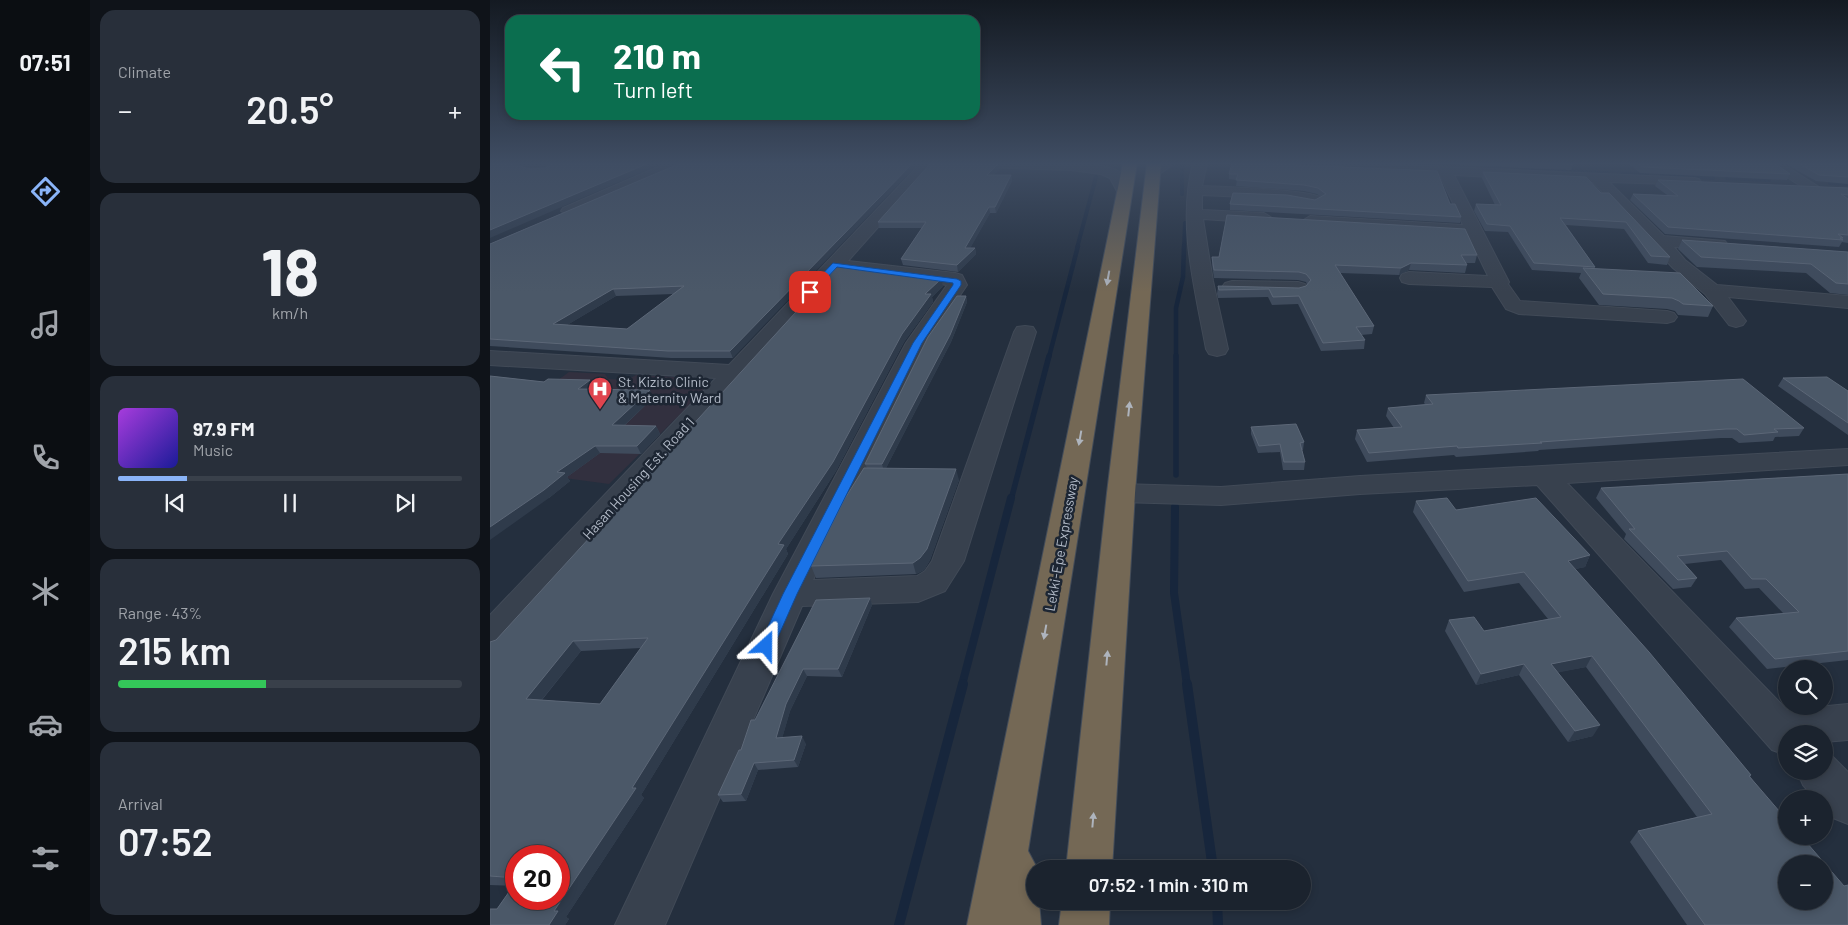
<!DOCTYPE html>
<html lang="en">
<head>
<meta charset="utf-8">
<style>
  :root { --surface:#1b232e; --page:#282f3a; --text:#f1f3f6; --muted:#a0a4aa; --line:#39404a; --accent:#8ab4f8 }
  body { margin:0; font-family:Barlow,sans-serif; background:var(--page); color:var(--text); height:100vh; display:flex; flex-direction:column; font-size:19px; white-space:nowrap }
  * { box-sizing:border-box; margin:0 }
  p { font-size:16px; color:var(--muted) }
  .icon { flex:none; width:28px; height:28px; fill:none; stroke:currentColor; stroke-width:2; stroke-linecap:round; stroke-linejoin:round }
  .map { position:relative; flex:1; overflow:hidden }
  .details { display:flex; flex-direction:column; gap:10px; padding:10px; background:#0f1319; width:400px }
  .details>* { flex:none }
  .hud { position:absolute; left:15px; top:15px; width:475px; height:105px; border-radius:15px; box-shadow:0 2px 8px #0003,0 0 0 1px var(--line); background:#0b6e4f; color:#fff; overflow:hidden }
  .tools { position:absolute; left:1288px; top:660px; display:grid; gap:10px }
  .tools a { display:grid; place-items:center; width:55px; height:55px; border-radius:50%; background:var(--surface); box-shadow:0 2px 8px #0003,0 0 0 1px var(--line); font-size:25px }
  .speed { position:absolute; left:15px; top:845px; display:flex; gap:10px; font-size:25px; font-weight:700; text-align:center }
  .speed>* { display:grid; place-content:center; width:65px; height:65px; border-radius:50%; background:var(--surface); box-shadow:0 2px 8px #0003,0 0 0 1px var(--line); line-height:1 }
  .speed .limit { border:8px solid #d22; background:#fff; color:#111 }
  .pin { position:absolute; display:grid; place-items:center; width:42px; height:42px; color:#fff; margin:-21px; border-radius:10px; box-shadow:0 2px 8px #0006 }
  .me { position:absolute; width:55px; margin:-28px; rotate:24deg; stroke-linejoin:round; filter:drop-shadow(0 0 4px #0008) }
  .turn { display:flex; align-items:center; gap:18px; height:105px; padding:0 25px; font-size:22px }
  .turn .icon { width:65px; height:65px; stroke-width:2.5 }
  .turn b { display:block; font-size:35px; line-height:42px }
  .big { font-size:38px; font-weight:600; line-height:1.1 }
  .details .widget { flex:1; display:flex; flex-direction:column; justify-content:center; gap:8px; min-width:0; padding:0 18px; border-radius:15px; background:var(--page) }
  .details .dial { align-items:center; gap:0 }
  .dial b { font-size:65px; line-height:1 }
  .song { display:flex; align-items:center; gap:15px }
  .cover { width:60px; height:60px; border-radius:8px; background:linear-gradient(135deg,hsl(280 70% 55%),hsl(240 70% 35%)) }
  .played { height:5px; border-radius:2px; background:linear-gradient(90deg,var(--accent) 20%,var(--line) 20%) }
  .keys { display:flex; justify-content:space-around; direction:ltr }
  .heat { display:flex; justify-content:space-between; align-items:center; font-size:28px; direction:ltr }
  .charge { height:8px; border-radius:4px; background:linear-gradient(90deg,#34c759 43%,var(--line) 0) }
  .trip { position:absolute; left:536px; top:860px; width:285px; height:50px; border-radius:25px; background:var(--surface); box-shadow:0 2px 8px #0003,0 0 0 1px var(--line); font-weight:600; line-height:50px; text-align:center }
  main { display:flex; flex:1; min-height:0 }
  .tab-bar { display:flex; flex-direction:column; width:90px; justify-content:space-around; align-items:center; background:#0b0e12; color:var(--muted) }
  .tab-bar .icon { width:35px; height:35px }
  .tab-bar .active { color:var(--accent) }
  .tab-bar b { font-size:22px; color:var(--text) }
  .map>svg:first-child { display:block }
</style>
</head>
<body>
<main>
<nav class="tab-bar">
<b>07:51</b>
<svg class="icon active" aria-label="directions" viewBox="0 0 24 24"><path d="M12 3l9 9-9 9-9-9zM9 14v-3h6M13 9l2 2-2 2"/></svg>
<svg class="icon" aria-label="music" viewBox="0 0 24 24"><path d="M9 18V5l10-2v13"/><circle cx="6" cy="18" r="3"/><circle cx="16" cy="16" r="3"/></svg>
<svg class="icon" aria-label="phone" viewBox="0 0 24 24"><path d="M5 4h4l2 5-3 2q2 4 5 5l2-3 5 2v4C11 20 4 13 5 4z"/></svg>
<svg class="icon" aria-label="climate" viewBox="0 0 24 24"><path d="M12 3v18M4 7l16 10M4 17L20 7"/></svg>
<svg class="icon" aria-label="car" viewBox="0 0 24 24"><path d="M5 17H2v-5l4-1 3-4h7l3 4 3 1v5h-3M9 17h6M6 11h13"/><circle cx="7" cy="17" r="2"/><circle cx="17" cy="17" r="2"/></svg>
<svg class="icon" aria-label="filters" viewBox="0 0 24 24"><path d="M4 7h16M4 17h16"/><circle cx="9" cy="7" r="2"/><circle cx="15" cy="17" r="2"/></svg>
</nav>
<section class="details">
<div class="widget"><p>Climate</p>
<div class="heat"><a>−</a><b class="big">20.5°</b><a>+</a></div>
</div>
<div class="widget dial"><b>18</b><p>km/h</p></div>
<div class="widget">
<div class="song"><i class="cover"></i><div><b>97.9 FM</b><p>Music</p></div></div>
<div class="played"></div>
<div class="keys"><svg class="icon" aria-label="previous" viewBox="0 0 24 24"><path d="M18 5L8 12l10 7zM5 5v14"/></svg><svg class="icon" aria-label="pause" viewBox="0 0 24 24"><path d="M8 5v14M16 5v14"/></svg><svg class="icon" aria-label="next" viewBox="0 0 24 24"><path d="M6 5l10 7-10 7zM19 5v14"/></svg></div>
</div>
<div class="widget"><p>Range · 43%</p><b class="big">215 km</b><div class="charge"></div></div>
<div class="widget"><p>Arrival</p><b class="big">07:52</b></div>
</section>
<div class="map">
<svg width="1358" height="925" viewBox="0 0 1358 925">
  <rect width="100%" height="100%" fill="#242f3e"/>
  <path fill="#32303f" d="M79 372 115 374 118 379 137 380 146 375 207 378 220 382 214 391 119 484 0 468V430Z"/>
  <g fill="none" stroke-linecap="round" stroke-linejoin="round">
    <g stroke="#17263c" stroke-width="4">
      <path d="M893 163 942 165"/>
      <path d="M692 165V194"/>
      <path d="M1026 169 1118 173"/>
      <path d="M1133 174 1157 175"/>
      <path d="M1172 175 1223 178"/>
      <path d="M1237 178 1279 180"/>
      <path d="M1340 183 1358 184"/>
      <path d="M587 248 606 177"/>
      <path d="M694 248 695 223"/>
    </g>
    <g stroke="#17263c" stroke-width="4.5">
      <path d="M559 357 588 246"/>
      <path d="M686 357V308L693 277 694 246"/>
    </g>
    <g stroke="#17263c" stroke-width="5.5">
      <path d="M686 356V475"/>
      <path d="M521 500 559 356"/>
    </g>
    <g stroke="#17263c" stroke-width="8">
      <path d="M685 507 684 593 697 685"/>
      <path d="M472 685 521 498"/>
    </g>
    <g stroke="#17263c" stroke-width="10">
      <path d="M697 684 723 869"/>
      <path d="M727 901 728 925"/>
      <path d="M409 925 473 684"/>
    </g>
    <defs>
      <g id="minor">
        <path d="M28 163H46L59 166 61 169C55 176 31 173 25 166Z"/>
        <path d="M177 163H195L85 214 79 216 71 211 73 208Z"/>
        <path d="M431 163H445L358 261 465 273 472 275 477 285 438 343 323 580 427 576 435 571 442 561 524 332 527 327 535 326 543 327 546 332 474 561 455 591 428 602 312 606 175 925H125L283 594 416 343 457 285 349 271 13 649 0 653V615L226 378 0 365V351L239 365Z"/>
        <path d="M481 163C511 161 608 158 630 172 637 176 639 185 641 192L634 196 629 195 620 178 611 174 581 170 488 167Z"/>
        <path d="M669 163H685L668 175H658L656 172Z"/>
        <path d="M703 163H717L712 186C730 187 825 189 833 199L825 204 797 199 712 195V210L774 213 782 218 774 223 713 219 723 281 738 349 735 354 727 356 719 354 716 349C705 289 687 224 703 163Z"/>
        <path d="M774 163H867L1204 178 1209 179 1211 182 1209 185 1119 182 1174 236 1235 241 1238 245 1235 249 1229 250 1184 247 1195 260 1227 285 1358 296V308L1238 297 1256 321 1253 325 1246 327 1239 325 1215 294 1183 268 1103 182 964 175 1019 282 1018 284 1030 301 1177 311 1184 313 1187 317 1184 321 1177 323 1029 314 1016 309 1002 287 919 284 912 282 910 278 912 274 919 272 998 276 978 235 820 226 812 221 820 216 973 225 950 175 781 167Z"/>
        <path d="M1275 163H1291L1329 187 1327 190H1317Z"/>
        <path d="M742 281 808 282 815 284 818 288 815 292 808 294 735 291 732 287 735 283Z"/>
        <path d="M1358 449V465L1077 483 1297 710 1358 704V740L1334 742V734H1296V755L1282 750 1047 485 870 494 731 505 631 502 621 500 617 493 621 486 631 484 731 487 870 476Z"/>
        <path d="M1334 753 1343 757 1358 772V824L1343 818 1334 808V799H1325L1313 785 1307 771H1334Z"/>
      </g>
      <g id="highway">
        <path d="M633 163H647L538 851 547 868 545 869V901H549L551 925H477Z"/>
        <path d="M657 163H671L645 493 622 869H576L617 493Z"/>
        <path d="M572 901H620L619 925H569Z"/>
      </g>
    </defs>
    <use href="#minor" stroke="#414a57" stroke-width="2"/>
    <use href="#highway" stroke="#434c59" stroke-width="2"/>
    <use href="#minor" fill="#38414e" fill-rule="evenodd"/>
    <use href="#highway" fill="#746855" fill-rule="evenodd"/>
  </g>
  <g fill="#3f4b5c" fill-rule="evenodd">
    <path d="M191 163 243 358H181L0 346V244ZM184 294 137 329 77 325 126 296Z"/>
    <path d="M905 163H941V164Z"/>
    <path d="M966 163H1082L1083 164 1081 170 969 165Z"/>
    <path d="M1138 163H1284L1300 174 1297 180 1150 173Z"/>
    <path d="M1294 163H1358V184L1326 181Z"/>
    <path d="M487 164 509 170 503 175H521L522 181 506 213H500L480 248H485L486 254 468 272 413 265 411 259 432 228H389L388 222Z"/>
    <path d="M781 164 960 204 971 217 970 223 740 210V204L825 200 831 197 827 194 814 191 746 186 747 180 739 179V174Z"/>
    <path d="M993 172 1111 193 1180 257 1177 265 1158 263 1134 229 1076 225 1105 267 1104 269 1223 306 1218 317 1188 315 1185 311 1177 309 1109 305 1089 278 1091 273 1042 270 1018 232 995 231 984 211 986 204 1005 205 992 178Z"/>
    <path d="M1168 180 1358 188V243L1352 242 1349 247 1175 234 1140 200 1143 194 1177 195 1165 186Z"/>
    <path d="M737 215 987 255 985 263H976L977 265 975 273 919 270 909 275 850 273 884 326 882 334 871 335 875 340 874 349 831 351 808 304 782 305 778 297 728 298 727 294 728 286 809 288 816 286 817 285 816 282 808 280 724 278 722 265V257H729Z"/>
    <path d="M1192 240 1358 252V295L1340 293 1316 273 1207 267 1188 249Z"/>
    <path d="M451 279 453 286 442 297 443 302 414 342 346 471 296 549 298 554 151 795 154 798 76 917 79 919 75 925H0L7 909 23 886 0 885V642L6 640ZM151 648 110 704 52 700 91 651ZM26 856 69 899H26Z"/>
    <path d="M476 296 477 302 461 342 396 468 469 480 440 560 434 570 426 574 326 578 321 566 377 468 375 464Z"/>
    <path d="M0 376 104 387 101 390 163 398 134 426H166L170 434 151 454 110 453 77 477 80 481 59 498Z"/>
    <path d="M1293 378 1358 391V435L1288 386Z"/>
    <path d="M936 395 1314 428 1309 436 1285 437 1283 441 1249 443 1242 438H1231L1049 450 1048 451 966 457 964 455 877 462 865 439 867 430 904 428 896 416 898 408 935 404 934 403Z"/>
    <path d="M761 427 814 442 813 450H812L815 462 814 470H793L790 452 768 453 761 434Z"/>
    <path d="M1358 474V660L1277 669 1239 627 1246 618 1293 613 1269 588 1255 589 1231 560 1195 564 1207 578 1201 587 1183 589 1134 539 1136 534 1106 498 1111 488Z"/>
    <path d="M926 501 966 510 1100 555 1095 567 1085 569 1261 775 1260 776 1358 925H1197L1140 842 1148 831 1207 817 1096 667 1068 672 1103 736 1078 742 1029 675 986 685 955 631 959 620 994 631 1058 619 1029 583 974 592 923 512Z"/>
    <path d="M380 598 382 605 352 677 317 676 300 711 292 738 316 744 308 767 268 770 256 801 233 802 228 795 251 750 265 720Z"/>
  </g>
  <g fill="#2f3b4b">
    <path d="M159 163H173L0 238V230Z"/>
    <path d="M423 163H429L243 358 240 351Z"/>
    <path d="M508 164 509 170 498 181 497 175Z"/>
    <path d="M521 175 522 181 506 213 505 207Z"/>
    <path d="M499 207 500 213 477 254 475 248Z"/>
    <path d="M485 248 486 254 468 272 467 265Z"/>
    <path d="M921 263 919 270 909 275 911 268Z"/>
    <path d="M451 279 453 286 442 297 443 302 414 342 346 471 296 549 298 554 151 795 154 798 76 917 79 919 75 925H59L64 911 142 788 288 544 412 334 435 294Z"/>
    <path d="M123 289 126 296 67 331 63 324Z"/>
    <path d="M476 296 477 302 461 342 394 472 392 464Z"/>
    <path d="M100 380 104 387 92 397 88 389Z"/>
    <path d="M160 390 163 398 126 433 122 425Z"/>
    <path d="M166 426 170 434 151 454 147 446Z"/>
    <path d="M105 446 110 453 77 477 80 481 59 498 0 540V527L67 472Z"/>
    <path d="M466 469 469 480 440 560 434 570 426 574 423 563Z"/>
    <path d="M1100 555 1095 567 1072 572 1078 561Z"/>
    <path d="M380 598 382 605 352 677 348 669Z"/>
    <path d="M83 641 91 651 45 708 36 699Z"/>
    <path d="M1102 656 1096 667 1056 675 1061 664Z"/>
    <path d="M1034 664 1029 675 986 685 991 674Z"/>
    <path d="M313 669 317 676 300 711 290 746 286 738 296 704Z"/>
    <path d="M1110 725 1103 736 1078 742 1085 731Z"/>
    <path d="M312 736 316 744 308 767 304 760Z"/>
    <path d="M264 763 268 770 256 801 251 794Z"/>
  </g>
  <g fill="#4b5868" stroke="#5c6777" fill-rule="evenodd">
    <path d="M0 163H23L25 165 40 169 56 168 60 163H159L0 230Z"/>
    <path d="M191 163H423L240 351H178L0 339V244ZM194 286 137 329 63 324 123 289Z"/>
    <path d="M441 163H485L487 164H508L497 175H521L505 207H499L475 248H485L467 265 411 259 436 222H388Z"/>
    <path d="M742 163H780L781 164 947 171 960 204H965L971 217 740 204 743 193 797 195 825 200 836 194 828 188 814 185 746 180 748 174H739Z"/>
    <path d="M1048 163H1082L1083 164Z"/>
    <path d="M1147 163H1284L1300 174 1153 167Z"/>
    <path d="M1308 163H1358V177L1329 175Z"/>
    <path d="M993 172 1096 177 1111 193H1119L1180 257 1161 256 1136 222 1070 218 1105 267 1044 263 1020 226 997 224 986 204 1011 205Z"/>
    <path d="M1168 180 1358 188V195L1351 194 1358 199V235L1348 234 1353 238H1350L1353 240 1178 227 1143 194 1188 196Z"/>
    <path d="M737 215 975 229 987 255H971L977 265 921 263 911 268 845 265 884 326 866 327 875 340 833 343 809 296 783 297 779 289 729 290 728 286 809 288 816 286 821 280 816 274 809 272 724 270 722 257H729Z"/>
    <path d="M1192 240 1358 252V284L1346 283 1321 264 1211 257Z"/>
    <path d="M348 266 451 279 435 294H441L412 334 343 462 288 544 294 545 142 788H146L64 911H68L59 925H0V909H7L26 882V899H69V856H26V878L0 876V642L6 640ZM158 638 110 704 36 699 83 641Z"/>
    <path d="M1093 268 1190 273 1223 306 1193 304 1189 301 1182 298 1113 294Z"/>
    <path d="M467 296H476L460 335 392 464H375L438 337Z"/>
    <path d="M0 376 54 382 58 379 100 380 88 389 160 390 122 425 166 426 147 446H105L67 472 75 473 54 490 0 527Z"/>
    <path d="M1337 377 1358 391V423L1293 378Z"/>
    <path d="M1253 379 1314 428 1284 429 1288 432 1254 435 1247 429H1236L1050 442 1052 443 968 448 967 446 879 453 867 430 912 427 898 408 943 404 936 395Z"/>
    <path d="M806 424 814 442 810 443 815 462H794L790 444 769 446 761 427Z"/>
    <path d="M374 468 466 469 437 549 430 558 423 563 321 566 354 500Z"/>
    <path d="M1358 474V651L1285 659 1246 618 1309 612 1276 579H1262L1237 551 1187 556 1207 578 1188 580 1139 529H1145L1111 488Z"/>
    <path d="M957 498 966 510 1046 498 1100 555 1078 561 1159 652 1261 775 1259 776 1296 819V836H1311L1354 886 1358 885V925H1215L1148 831 1222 814 1102 656 1061 664 1110 725 1085 731 1034 664 991 674 959 620 984 617 994 631 1071 617 1034 572 978 581 926 501ZM1296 864H1334V901H1296Z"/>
    <path d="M380 598 348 669H313L296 704 286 738 312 736 304 760 264 763 251 794 228 795 249 750H251L261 720H265L326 600Z"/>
  </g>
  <defs><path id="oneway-solid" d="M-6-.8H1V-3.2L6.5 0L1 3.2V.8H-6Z" transform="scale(1.25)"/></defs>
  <g fill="#aeb4bd">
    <use href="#oneway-solid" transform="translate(618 278) rotate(100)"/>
    <use href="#oneway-solid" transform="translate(639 409) rotate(-84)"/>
    <use href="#oneway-solid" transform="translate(590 438) rotate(100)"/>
    <use href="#oneway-solid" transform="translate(555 632) rotate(100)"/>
    <use href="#oneway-solid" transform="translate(617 658) rotate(-85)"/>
    <use href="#oneway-solid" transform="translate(603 820) rotate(-85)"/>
  </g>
  <linearGradient id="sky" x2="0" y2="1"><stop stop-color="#141a22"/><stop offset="0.56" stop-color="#3f4d63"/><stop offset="1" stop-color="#3f4d63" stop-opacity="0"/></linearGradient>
  <rect width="1358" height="292" fill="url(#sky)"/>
  <path fill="#1a73e8" stroke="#114b97" d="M343 263 467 279 471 281V285L432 343 307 594 284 646 282 651 276 652 271 651 269 646 293 594 423 343 463 285V283L347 267 323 293H317V290Z"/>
  <defs>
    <symbol id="hospital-pin" viewBox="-11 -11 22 30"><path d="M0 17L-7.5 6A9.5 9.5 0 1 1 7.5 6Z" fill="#e0444e" stroke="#1d2633"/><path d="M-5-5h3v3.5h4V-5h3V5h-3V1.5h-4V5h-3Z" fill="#fff"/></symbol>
  </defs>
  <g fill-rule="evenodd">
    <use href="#hospital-pin" x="96" y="375" width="28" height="38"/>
  </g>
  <g text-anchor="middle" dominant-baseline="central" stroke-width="5" stroke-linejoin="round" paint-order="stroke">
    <g font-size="14" fill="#b4bcc9" stroke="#1d2633" text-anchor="start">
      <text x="128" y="381">St. Kizito Clinic<tspan x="128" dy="16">&amp; Maternity Ward</tspan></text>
    </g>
    <g font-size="14" fill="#b4bcc9" stroke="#1d2633">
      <text transform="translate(148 478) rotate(-48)">Hasan Housing Est. Road 1</text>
      <text transform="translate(571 544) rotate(-80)">Lekki-Epe Expressway</text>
    </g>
  </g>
</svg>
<div class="tools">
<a><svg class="icon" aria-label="search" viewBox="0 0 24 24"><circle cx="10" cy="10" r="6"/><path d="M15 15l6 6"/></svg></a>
<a><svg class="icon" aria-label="layers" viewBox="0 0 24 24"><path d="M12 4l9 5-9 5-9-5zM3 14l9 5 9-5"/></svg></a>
<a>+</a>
<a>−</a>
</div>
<div class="speed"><div class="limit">20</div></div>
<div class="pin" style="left:320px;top:292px;background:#d93025"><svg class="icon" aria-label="arrive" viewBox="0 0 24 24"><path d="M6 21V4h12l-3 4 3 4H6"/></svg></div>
<svg class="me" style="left:276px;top:646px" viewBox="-20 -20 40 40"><path d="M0-17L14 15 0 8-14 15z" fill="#1a73e8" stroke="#fff" stroke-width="4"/></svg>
<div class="trip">07:52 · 1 min · 310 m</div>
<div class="hud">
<div class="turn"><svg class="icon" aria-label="left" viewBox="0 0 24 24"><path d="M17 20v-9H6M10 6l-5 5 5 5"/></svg><div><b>210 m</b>Turn left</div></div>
</div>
</div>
</main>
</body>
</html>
